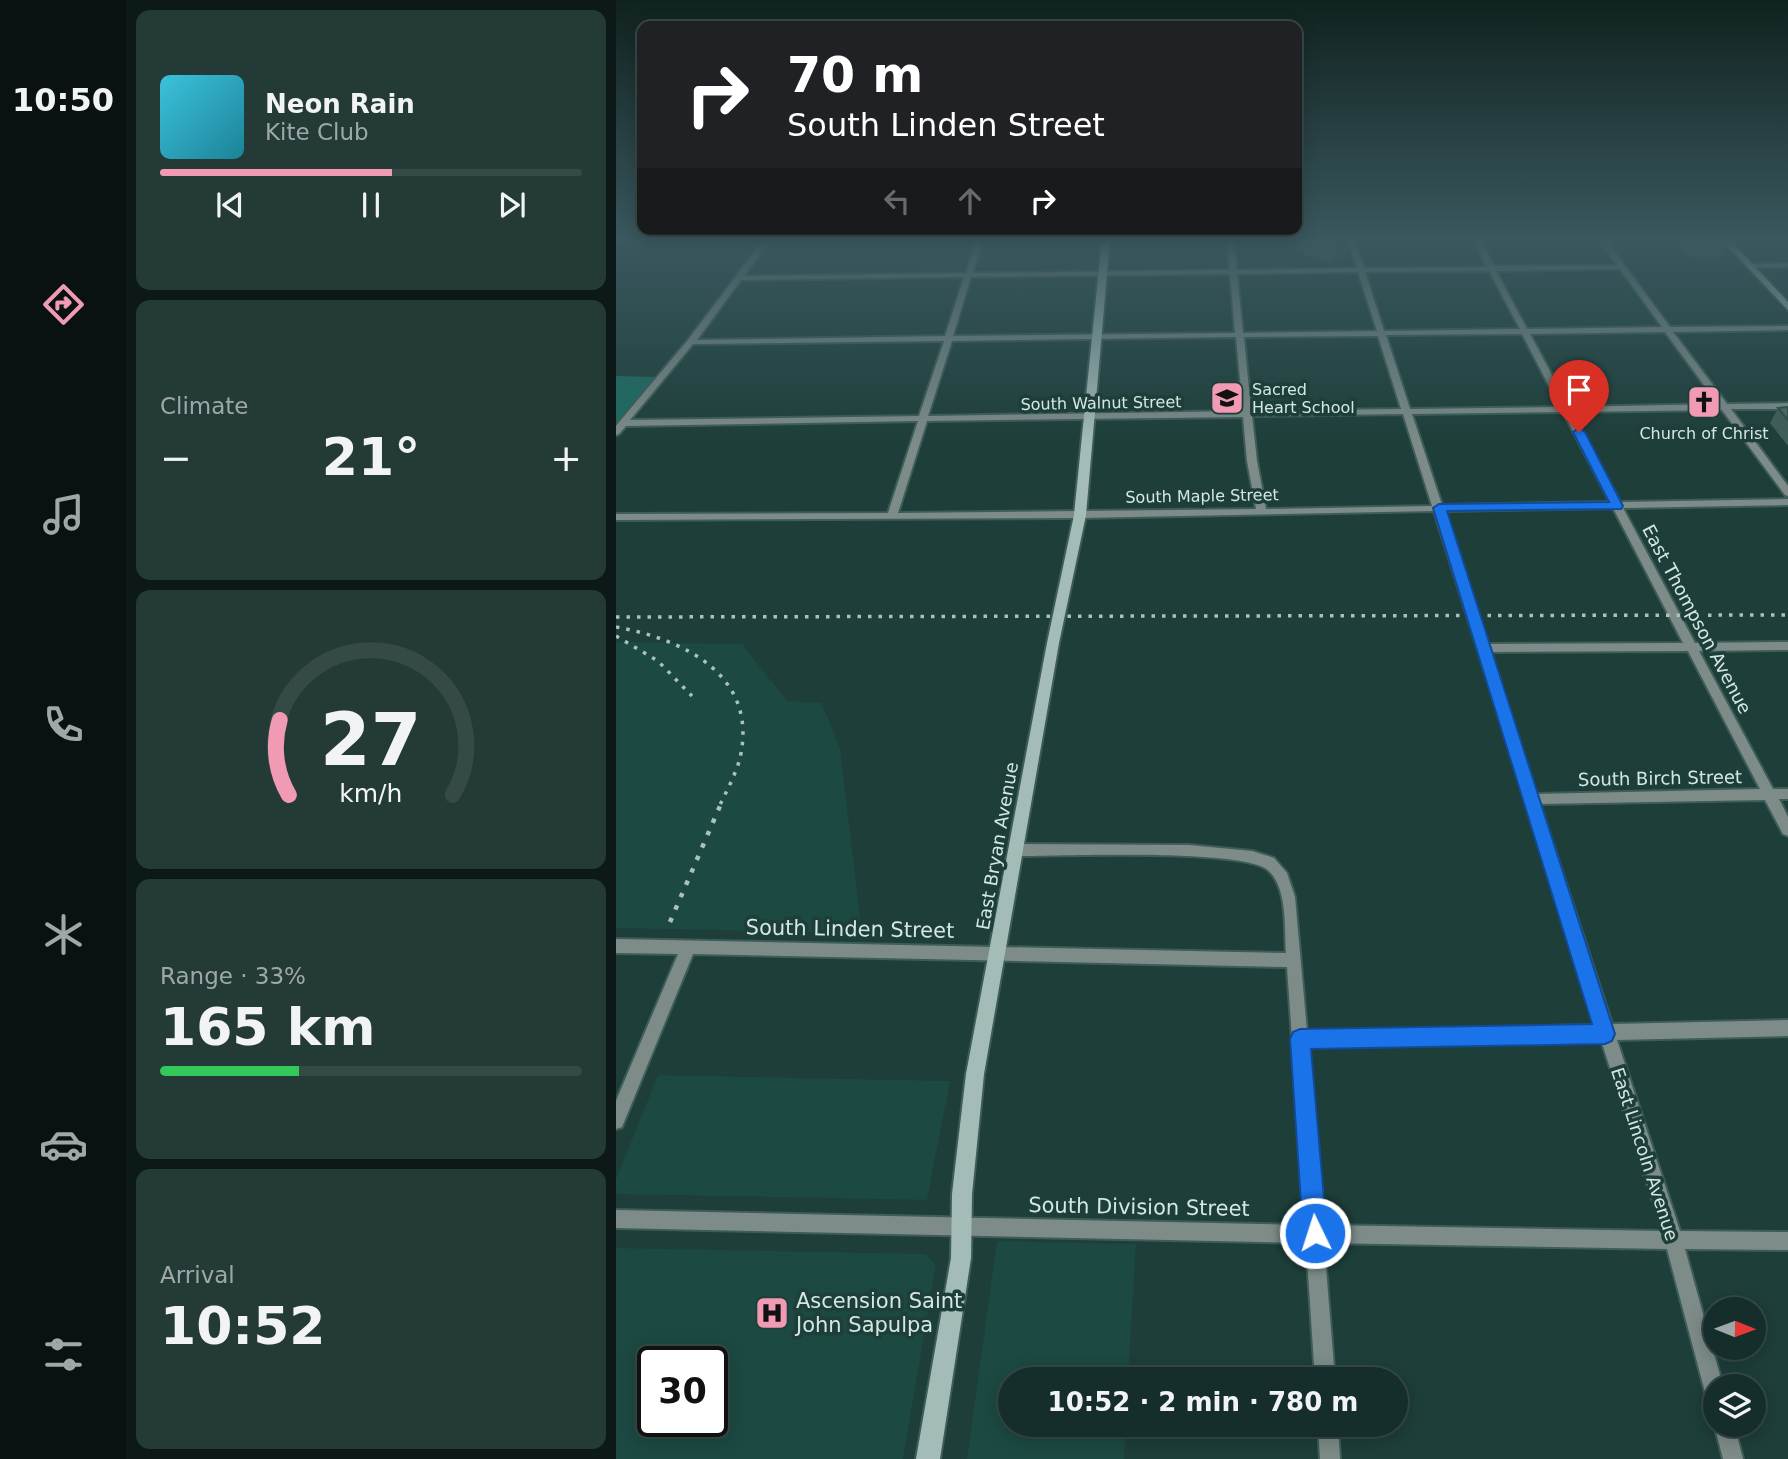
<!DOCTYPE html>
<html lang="en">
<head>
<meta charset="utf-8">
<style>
  :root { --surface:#162e2b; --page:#233a37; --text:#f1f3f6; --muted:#9ea8a9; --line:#354a47; --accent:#f19ab3 }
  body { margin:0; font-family:"DejaVu Sans",sans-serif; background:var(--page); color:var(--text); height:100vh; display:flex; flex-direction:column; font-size:26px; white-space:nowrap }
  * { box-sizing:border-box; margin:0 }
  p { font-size:23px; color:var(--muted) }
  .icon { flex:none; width:38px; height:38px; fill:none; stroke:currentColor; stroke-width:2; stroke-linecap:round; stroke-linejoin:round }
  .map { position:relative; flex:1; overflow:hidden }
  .drawer { display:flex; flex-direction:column; gap:10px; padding:10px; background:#0c1918; width:490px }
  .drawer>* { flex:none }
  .guide { position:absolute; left:21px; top:21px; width:665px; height:214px; border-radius:14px; box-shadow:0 4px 18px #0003,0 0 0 2px var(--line); background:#202124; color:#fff; overflow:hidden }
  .needle { width:46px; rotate:91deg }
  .tools { position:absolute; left:1087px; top:1297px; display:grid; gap:14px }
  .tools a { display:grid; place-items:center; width:63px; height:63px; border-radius:50%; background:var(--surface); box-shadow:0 4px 18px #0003,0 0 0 2px var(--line); font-size:35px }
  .speed { position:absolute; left:21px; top:1346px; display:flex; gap:14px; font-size:35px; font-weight:700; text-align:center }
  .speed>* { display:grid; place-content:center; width:91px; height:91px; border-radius:50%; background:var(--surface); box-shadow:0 4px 18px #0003,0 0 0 2px var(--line); line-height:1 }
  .speed .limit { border:4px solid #111; border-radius:10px; background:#fff; color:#111 }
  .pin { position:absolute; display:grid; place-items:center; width:60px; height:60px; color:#fff; margin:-72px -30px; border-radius:50% 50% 50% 0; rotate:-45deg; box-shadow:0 0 7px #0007 }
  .pin .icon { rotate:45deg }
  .me { position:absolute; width:77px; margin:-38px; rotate:356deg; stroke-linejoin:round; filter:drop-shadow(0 0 5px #0008) }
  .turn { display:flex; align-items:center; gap:24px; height:147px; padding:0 35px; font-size:32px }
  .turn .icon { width:91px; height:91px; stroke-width:2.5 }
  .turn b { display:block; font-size:49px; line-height:60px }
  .lanes { display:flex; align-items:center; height:66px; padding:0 35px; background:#0003; justify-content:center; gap:35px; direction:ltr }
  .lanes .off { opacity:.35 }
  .big { font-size:52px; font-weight:700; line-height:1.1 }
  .drawer .widget { flex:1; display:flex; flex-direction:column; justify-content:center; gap:10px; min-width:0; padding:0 24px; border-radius:14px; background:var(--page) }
  .drawer .dial { align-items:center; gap:0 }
  .dial svg { height:182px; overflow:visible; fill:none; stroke:var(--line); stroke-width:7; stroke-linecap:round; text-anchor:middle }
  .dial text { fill:var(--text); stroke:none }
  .song { display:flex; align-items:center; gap:21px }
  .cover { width:84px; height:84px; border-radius:10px; background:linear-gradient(135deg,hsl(190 70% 55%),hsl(190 70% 35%)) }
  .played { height:7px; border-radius:4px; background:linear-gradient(90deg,var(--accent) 55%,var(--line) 55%) }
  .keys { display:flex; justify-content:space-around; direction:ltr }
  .heat { display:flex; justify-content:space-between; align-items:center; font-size:38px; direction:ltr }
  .charge { height:10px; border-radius:5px; background:linear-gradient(90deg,#34c759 33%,var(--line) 0) }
  .trip { position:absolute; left:382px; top:1367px; width:410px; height:70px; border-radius:35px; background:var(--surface); box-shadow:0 4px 18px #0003,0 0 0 2px var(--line); font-weight:700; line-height:70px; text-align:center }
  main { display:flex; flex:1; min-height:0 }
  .tab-bar { display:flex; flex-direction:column; width:126px; justify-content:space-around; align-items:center; background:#091211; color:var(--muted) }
  .tab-bar .icon { width:49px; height:49px }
  .tab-bar .on { color:var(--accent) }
  .tab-bar b { font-size:32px; color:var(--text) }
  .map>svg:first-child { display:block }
</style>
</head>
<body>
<main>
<nav class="tab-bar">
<b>10:50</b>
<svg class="icon on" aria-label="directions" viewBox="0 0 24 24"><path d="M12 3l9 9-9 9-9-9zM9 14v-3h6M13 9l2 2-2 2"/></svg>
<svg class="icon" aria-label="music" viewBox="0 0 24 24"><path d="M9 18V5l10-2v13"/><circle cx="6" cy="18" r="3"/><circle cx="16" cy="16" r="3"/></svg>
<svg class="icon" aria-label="phone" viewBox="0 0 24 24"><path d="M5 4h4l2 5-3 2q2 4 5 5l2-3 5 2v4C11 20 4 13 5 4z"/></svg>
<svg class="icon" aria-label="climate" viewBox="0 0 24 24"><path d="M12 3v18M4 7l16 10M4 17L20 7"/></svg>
<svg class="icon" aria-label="car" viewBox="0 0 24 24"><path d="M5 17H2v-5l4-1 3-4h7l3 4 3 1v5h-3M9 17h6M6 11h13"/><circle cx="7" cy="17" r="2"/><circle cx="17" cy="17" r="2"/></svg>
<svg class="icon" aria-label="filters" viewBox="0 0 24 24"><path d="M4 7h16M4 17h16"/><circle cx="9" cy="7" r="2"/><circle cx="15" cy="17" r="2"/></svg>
</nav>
<section class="drawer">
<div class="widget">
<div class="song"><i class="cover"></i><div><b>Neon Rain</b><p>Kite Club</p></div></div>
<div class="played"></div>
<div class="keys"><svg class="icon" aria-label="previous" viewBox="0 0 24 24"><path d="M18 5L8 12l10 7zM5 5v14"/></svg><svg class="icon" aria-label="pause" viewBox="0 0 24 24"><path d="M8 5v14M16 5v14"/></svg><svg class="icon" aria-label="next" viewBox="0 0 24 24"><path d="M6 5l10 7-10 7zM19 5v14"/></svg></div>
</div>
<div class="widget"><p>Climate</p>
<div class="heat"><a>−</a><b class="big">21°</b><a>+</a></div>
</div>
<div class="widget dial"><svg viewBox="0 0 100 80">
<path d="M14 69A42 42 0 1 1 86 69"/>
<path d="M14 69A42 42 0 0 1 10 36" stroke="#f19ab3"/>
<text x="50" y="56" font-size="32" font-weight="700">27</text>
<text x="50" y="72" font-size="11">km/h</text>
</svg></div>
<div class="widget"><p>Range · 33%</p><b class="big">165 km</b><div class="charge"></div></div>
<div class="widget"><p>Arrival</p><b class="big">10:52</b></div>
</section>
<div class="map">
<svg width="1172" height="1459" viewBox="0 0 1172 1459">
  <rect width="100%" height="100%" fill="#1d3e39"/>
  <g fill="#1c4942" fill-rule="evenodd">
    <path d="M0 642 126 644 171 701 206 703 224 749 246 933 0 928Z"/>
    <path d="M42 1075 334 1081 311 1200 0 1194V1179Z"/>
    <path d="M381 1241 520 1244 512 1379H394V1424L510 1425 508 1459H351Z"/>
    <path d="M0 1248 310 1254 320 1265 287 1459H0ZM37 1362H96V1421H37Z"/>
  </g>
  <path fill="#1a6c61" d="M0 376 41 377 0 427Z"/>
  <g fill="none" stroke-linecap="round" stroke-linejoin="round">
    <defs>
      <g id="street">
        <path d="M0 239H9L0 242Z"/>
        <path d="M148 239H155L128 276 350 273 361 239H367L357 273 614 270 611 239H617L621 270 741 268 732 239H738L748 268 871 267 857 239H864L878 266 1001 265 982 239H989L1054 327 1172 326V330L1057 332 1111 404 1172 403V409H1115L1172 486V496L1169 495 1106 410 956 412 1004 502 1172 499V505L1007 508 1079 643 1172 642V650L1083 651 1157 789H1172V799H1163L1172 817V836L1167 834 1149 800 924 804 996 1024 1172 1020V1036L1001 1040 1064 1231 1172 1232V1250L1069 1249 1107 1386H1099V1402L1092 1399 1089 1392 1051 1249 708 1243 719 1379H699L690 1243 0 1228V1210L689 1225 671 967 77 954 6 1127 0 1129V1101L62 954 0 953V939L670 953C668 928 672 890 653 871 632 848 440 856 400 856L395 854 393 850 395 846 400 844 573 845 636 851 658 858 671 873 679 897 691 1031 980 1025 818 511 464 518 0 520V514L272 513 302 421 10 426 3 434 0 435V426L4 421 72 340ZM1004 269 1046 327 911 329 880 271ZM873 271 904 329 768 331 749 272ZM742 272 761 331 627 333 621 274ZM614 274 619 333 337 336 355 277ZM348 277 329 336 81 340 125 280ZM1049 332 1102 404 953 407 914 334ZM906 334 944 407 794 409 770 335ZM762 336 785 409 635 411 628 337ZM620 337 627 411 312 416 336 341ZM328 341 303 416 14 420 77 344ZM947 412 994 502 826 505 796 414ZM787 414 816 506 650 509 641 461 636 416ZM627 417 631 461 640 509 282 513 311 421ZM997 508 1067 643 871 644 828 511ZM1072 651 1144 789 920 794 874 652ZM985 1040 1046 1231 706 1225 692 1047Z"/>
        <path d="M1172 263V267L1134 268 1130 266 1134 264Z"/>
        <path d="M1099 1422V1424H1118L1127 1459H1107L1098 1424Z"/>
        <path d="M702 1424H722L724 1459H704Z"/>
      </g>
      <g id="secondary">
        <path d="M486 239H494L470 515 443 643 368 1074 356 1194 355 1258 324 1459H300L335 1258 336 1194 350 1074 431 643 458 515Z"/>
        <path d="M1105 239H1113L1172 302V310Z"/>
      </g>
    </defs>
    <use href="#street" stroke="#3e5c58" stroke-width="4"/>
    <use href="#secondary" stroke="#3e5c58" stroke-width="4"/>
    <use href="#street" fill="#7d8c89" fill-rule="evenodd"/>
    <use href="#secondary" fill="#a4bcb7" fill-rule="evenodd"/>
    <g stroke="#abc1bd" stroke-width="3.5" stroke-dasharray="3.5 7" stroke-linecap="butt">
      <path d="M0 617 1172 615"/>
      <path d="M0 627C67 639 143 675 124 758 120 774 110 792 103 807"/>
      <path d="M0 636 42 661 76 696"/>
    </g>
    <path stroke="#abc1bd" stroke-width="4.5" stroke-dasharray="4.5 9" stroke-linecap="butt" d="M54 922 104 806"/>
  </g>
  <g fill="#405d58">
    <path d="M1063 239H1103L1110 246 1105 257H1075L1061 243Z"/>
    <path d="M681 240 730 247 729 258 716 264 680 251Z"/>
    <path d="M1172 407V446L1154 423 1162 408Z"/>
  </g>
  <path fill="#344c47" d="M730 247 729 258 716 264 718 253Z"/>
  <g fill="#4a6c66" stroke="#344c47" stroke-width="2">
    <path d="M683 239H708L730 247 718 253 681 240Z"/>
    <path d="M1072 239H1103L1110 246 1079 247Z"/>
    <path d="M1172 407V420L1162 408Z"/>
  </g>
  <linearGradient id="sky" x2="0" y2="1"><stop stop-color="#10221f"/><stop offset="0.54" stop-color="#3a585f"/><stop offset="1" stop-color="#3a585f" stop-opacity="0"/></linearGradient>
  <rect width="1172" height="444" fill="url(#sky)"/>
  <path fill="#1a73e8" stroke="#114b97" stroke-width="2" d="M963 428 969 432 1007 506 1005 509 831 511 999 1034 996 1041 989 1044 695 1049 711 1233 707 1241 699 1244 691 1241 687 1233 674 1039 677 1032 684 1029 976 1024 817 508 823 504 993 502 957 432Z"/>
  <defs>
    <symbol id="school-square" viewBox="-11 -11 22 22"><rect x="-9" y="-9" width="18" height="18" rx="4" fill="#f19ab3" stroke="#1d3e39"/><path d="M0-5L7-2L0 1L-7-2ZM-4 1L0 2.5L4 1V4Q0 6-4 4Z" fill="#111"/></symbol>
    <symbol id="church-square" viewBox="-11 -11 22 22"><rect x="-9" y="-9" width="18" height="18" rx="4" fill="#f19ab3" stroke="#1d3e39"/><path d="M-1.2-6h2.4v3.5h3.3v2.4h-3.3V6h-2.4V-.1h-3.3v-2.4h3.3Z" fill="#111"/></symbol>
    <symbol id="hospital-square" viewBox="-11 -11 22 22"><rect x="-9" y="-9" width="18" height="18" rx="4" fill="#f19ab3" stroke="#1d3e39"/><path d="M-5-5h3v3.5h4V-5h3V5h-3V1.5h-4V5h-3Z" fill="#111"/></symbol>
  </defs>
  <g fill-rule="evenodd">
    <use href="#school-square" x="592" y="379" width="38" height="38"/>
    <use href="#church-square" x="1069" y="383" width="38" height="38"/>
    <use href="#hospital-square" x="137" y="1294" width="38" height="38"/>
  </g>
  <g text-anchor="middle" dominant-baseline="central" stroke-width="7" stroke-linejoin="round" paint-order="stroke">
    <g font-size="16" fill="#d4e7e3" stroke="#1d3e39" text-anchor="start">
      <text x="636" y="389">Sacred<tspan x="636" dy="18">Heart School</tspan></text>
      <text x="1088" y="433" text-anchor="middle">Church of Christ</text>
    </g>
    <g font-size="16" fill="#d4e7e3" stroke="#1d3e39">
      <text transform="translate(485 403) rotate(-1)">South Walnut Street</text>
      <text transform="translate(586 496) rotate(-1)">South Maple Street</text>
    </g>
    <g font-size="18" fill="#d4e7e3" stroke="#1d3e39">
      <text transform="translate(1081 619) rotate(62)">East Thompson Avenue</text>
      <text transform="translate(1044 778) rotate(-1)">South Birch Street</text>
      <text transform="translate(381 846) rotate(-80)">East Bryan Avenue</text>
      <text transform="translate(1029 1154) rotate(72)">East Lincoln Avenue</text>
    </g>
    <g font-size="21" fill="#d4e7e3" stroke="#1d3e39">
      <text transform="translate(234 929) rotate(1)">South Linden Street</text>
      <text transform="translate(523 1207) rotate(1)">South Division Street</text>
    </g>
    <g font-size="21" fill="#d4e7e3" stroke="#1d3e39" text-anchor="start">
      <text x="180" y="1301">Ascension Saint<tspan x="180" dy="24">John Sapulpa</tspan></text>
    </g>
  </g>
</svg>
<div class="tools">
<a><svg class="needle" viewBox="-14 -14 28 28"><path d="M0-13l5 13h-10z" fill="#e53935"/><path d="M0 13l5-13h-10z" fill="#9ea8a9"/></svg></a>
<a><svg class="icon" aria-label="layers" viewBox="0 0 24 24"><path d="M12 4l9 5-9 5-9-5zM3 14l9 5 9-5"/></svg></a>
</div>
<div class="speed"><div class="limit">30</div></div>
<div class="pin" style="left:963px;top:432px;background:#d93025"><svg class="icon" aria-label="arrive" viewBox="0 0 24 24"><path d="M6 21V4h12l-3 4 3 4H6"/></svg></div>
<svg class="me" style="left:699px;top:1233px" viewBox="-20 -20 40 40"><circle r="17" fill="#1a73e8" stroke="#fff" stroke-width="3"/><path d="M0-11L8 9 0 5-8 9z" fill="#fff"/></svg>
<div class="trip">10:52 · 2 min · 780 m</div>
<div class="guide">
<div class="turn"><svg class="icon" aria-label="right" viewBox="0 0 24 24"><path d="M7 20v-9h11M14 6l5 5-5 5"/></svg><div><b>70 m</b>South Linden Street</div></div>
<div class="lanes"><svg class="icon off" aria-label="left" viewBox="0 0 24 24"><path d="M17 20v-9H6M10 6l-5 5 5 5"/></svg><svg class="icon off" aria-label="ahead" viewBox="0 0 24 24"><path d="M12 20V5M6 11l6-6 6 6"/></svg><svg class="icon" aria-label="right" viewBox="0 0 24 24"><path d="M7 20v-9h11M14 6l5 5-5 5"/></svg></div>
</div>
</div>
</main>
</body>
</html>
